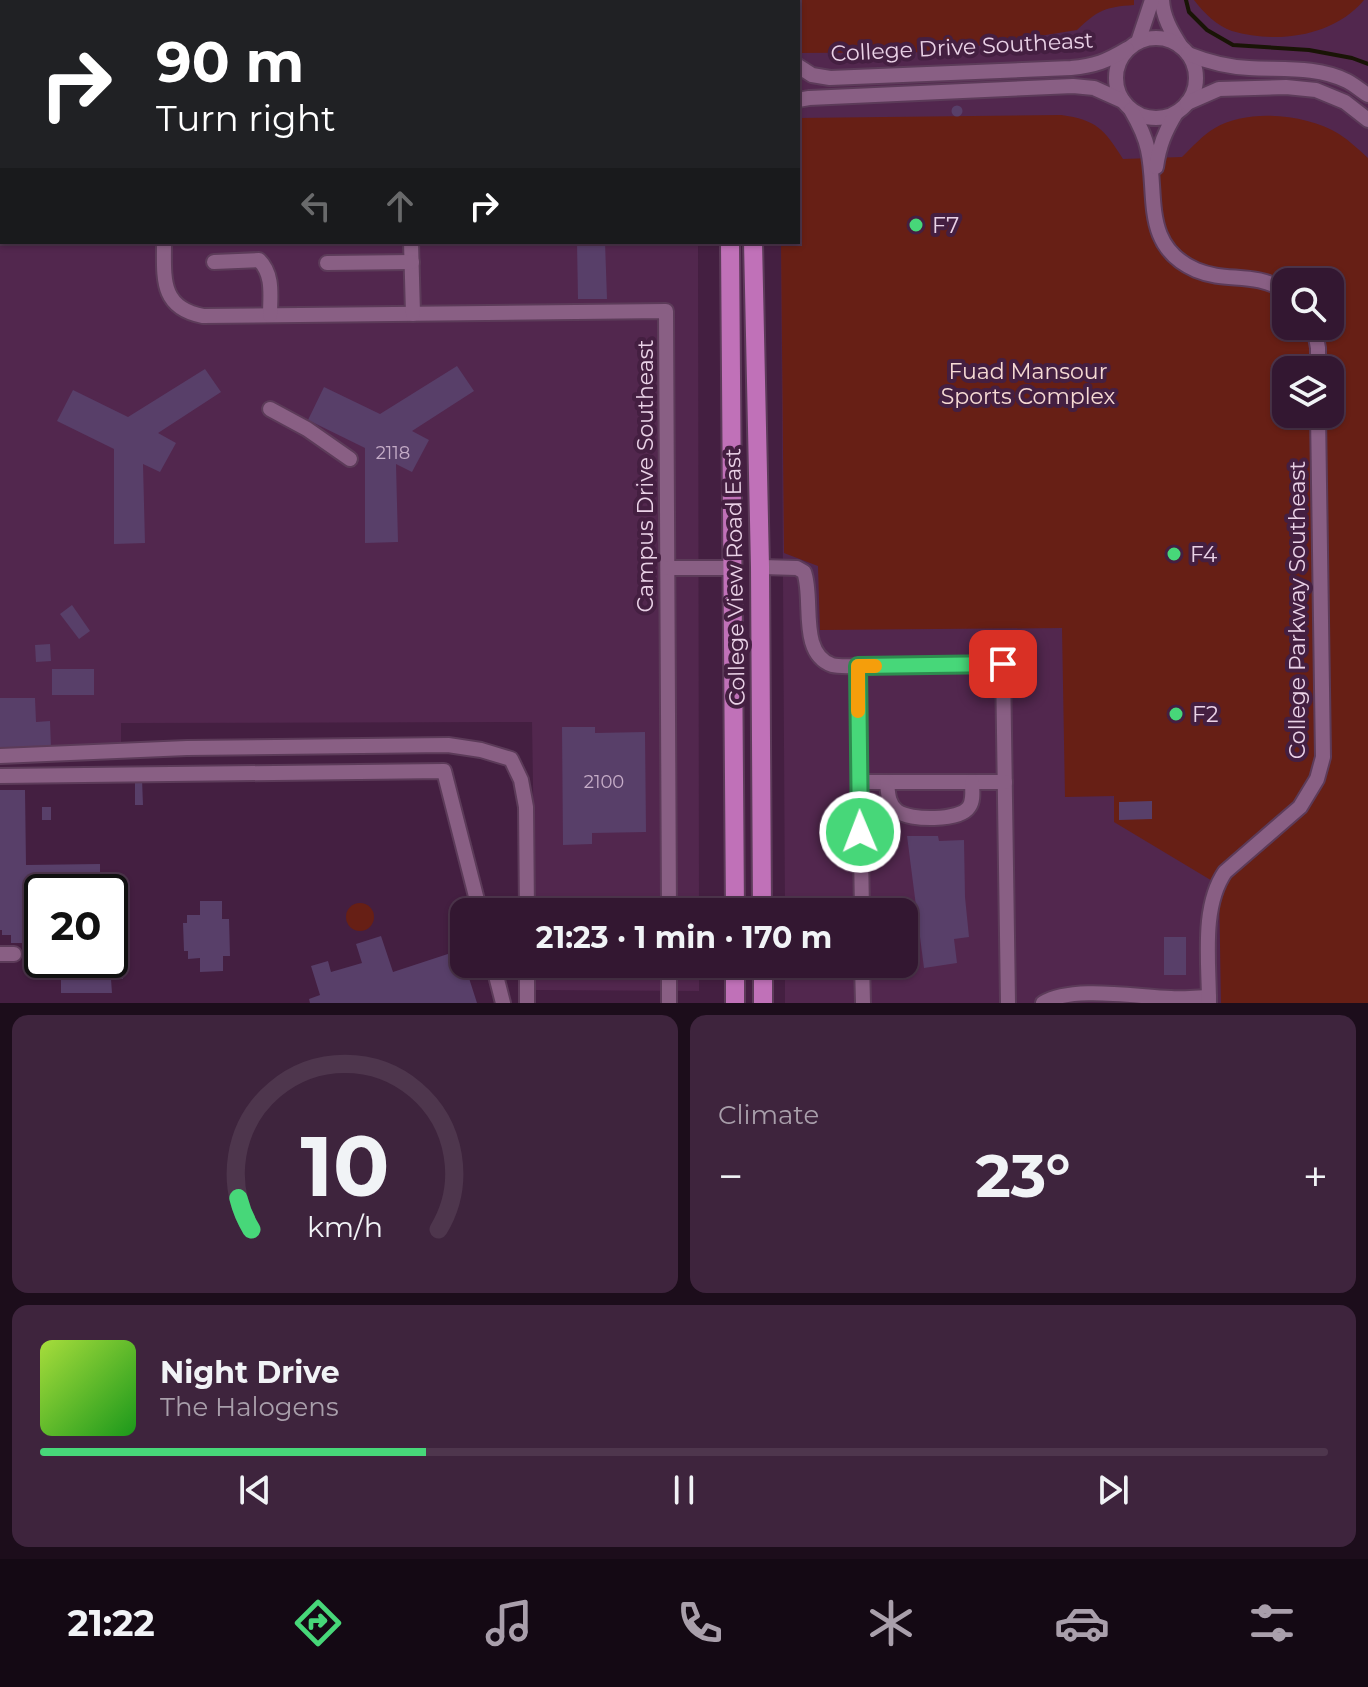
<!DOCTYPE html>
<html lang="en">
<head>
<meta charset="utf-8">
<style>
  :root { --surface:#331731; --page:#3e243d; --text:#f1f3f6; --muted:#a99fab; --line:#4e364d; --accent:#47d779 }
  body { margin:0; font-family:Montserrat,sans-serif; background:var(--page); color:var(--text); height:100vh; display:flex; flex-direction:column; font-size:30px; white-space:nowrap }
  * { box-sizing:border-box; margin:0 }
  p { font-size:26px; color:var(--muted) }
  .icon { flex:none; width:44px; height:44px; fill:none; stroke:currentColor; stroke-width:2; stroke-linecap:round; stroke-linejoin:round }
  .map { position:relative; height:1003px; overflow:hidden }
  .sheet { display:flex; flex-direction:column; gap:12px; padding:12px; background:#1c0d1b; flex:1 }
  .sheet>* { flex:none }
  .hud { position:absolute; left:0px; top:0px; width:800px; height:244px; box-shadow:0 2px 6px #0004,0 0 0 2px var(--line); background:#202124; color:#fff; overflow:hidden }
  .tools { position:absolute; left:1272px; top:268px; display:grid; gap:16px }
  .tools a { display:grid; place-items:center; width:72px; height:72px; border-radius:16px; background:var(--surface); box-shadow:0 2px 6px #0004,0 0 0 2px var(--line); font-size:40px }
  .speed { position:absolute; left:24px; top:874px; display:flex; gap:16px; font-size:40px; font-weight:700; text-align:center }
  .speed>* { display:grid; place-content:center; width:104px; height:104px; border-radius:50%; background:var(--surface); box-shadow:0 2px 6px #0004,0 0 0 2px var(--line); line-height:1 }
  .speed .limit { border:4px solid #111; border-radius:12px; background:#fff; color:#111 }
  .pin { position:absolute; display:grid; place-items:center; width:68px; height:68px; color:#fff; margin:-34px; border-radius:16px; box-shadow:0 4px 12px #0006 }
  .me { position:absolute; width:88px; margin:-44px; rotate:359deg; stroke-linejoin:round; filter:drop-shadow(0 0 6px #0008) }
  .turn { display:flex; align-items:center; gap:28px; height:168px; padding:0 24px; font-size:36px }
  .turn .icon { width:104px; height:104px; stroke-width:2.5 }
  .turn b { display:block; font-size:56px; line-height:68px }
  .lanes { display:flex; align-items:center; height:76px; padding:0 24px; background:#0003; justify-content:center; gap:40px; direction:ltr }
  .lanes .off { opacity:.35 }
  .big { font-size:60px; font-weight:700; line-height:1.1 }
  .sheet .tile { flex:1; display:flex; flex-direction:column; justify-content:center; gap:12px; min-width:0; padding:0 28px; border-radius:16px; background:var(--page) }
  .sheet .dial { align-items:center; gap:0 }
  .dial svg { height:208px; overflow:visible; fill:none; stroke:var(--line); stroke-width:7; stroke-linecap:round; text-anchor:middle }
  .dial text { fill:var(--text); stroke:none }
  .song { display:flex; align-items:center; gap:24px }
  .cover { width:96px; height:96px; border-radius:12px; background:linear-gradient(135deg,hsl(80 70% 55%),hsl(120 70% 35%)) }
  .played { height:8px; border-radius:4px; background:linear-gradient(90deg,var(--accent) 30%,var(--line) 30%) }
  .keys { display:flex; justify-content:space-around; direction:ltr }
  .heat { display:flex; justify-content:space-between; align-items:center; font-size:44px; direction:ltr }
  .sheet .tiles { flex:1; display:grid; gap:12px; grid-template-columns:1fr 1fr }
  .tile:last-child { grid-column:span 2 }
  .trip { position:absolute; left:450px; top:898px; width:468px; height:80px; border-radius:16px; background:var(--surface); box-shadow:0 2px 6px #0004,0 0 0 2px var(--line); font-weight:700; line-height:80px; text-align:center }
  .menu { display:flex; height:128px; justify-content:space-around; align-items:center; background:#140914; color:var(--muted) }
  .menu .icon { width:56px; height:56px }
  .menu .active { color:var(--accent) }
  .menu b { font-size:36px; color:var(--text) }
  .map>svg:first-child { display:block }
</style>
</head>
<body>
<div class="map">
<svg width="1368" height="1003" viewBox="0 0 1368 1003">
  <rect width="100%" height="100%" fill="#441f41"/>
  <g fill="#52274e" fill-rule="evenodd">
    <path d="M778 0H1368V1003H785V964H904V912H785L781 242H798V2ZM1286 282H1330V326H1286ZM1286 370H1330V414H1286Z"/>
    <path d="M0 113H2V242H698L699 912H535L532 722 121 723V749L0 751Z"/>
    <path d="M536 964H699V991L536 990Z"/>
  </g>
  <g fill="#671f15" fill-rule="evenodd">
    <path d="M778 0H1134V5C1105 7 1098 10 1077 30L939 52 798 53V2H778Z"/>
    <path d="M1194 0H1364C1333 37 1276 44 1232 31 1217 26 1203 12 1194 0Z"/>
    <path d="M1061 115C1097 120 1104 129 1123 159L1182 157C1192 147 1203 135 1215 128 1248 108 1307 114 1339 134 1350 141 1359 150 1368 158V1003H1221L1219 885 1114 822V796L1065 797 1062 628 820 630 818 566 784 553 781 242H798V118ZM1286 282H1330V326H1286ZM1286 370H1330V414H1286Z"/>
    <circle cx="360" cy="917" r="14"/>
  </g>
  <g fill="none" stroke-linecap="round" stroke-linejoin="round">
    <path stroke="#191406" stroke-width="4" d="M1186 0 1189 12 1207 30 1233 45 1309 50 1352 58 1368 64"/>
  </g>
  <g fill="#583f69">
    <circle cx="957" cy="111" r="5.5"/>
    <path d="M577 242H605L607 299H578Z"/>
    <path d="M457 366 474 391 412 431 429 440 412 472 396 464 398 542 365 543V448L308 420 324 387 380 414Z"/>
    <path d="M205 369 221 392 158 433 176 443 160 472 143 464 145 543 114 544V449L57 421 73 390 128 417Z"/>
    <path d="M72 605 90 631 79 639 60 614Z"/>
    <path d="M50 644 51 661 36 662 35 645Z"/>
    <rect x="52" y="669" width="42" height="26"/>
    <path d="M0 698H35L36 722 50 721 51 747 0 748Z"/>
    <path d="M562 727H595V733L645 732 646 832 592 833V844L563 845Z"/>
    <path d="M135 779H142L143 805H135Z"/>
    <path d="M0 790H25L26 865 100 864V892H42V924L22 925V943H11V935H2V930H0Z"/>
    <path d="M1152 801V819L1119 820V802Z"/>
    <rect x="42" y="807" width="9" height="13"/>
    <path d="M907 836H938L939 841 964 840 965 897 969 937 954 939 957 963 924 968Z"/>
    <path d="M200 901H222V919H229L230 956H223V971L200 972V958L188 959V951H184L183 923H187V915H200Z"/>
    <path d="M110 932H123V979H111L112 993H61V976L45 977 44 960H110Z"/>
    <path d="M381 936 393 972 460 950 477 1003H310L309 999 320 995 311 966 328 961 331 972 362 963 356 944Z"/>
    <rect x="1164" y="937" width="22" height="38"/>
  </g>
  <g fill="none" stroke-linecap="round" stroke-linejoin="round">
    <defs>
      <g id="minor">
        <path d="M1162 0C1163 17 1171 31 1180 45"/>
        <path d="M184 2 185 0"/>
        <circle cx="1156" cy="78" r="40"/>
        <path d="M1138 42 1152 0"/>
        <path d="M1188 54C1208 62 1228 67 1249 68 1281 70 1317 66 1347 81 1355 85 1361 91 1368 95"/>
        <path d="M798 66 812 75 830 78 1071 68C1095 66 1107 61 1127 49"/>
        <path d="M0 87H2"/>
        <path d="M798 100 809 98 1073 86 1094 88 1123 101"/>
        <path d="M1187 103 1219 89 1286 87 1316 90 1345 102 1368 120"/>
        <path d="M1131 110C1138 122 1145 135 1148 150 1158 194 1141 246 1196 270 1227 283 1253 271 1286 291"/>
        <path d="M1156 167C1159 146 1165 131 1176 113"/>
        <path d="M164 242C164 278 160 308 203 316L666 311 669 912"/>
        <path d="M411 242 413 314"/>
        <path d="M214 262 259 260C274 275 270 296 270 315"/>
        <path d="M327 263 412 262"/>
        <path d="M1314 326 1318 348V370"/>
        <path d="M270 409 307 429 350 459"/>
        <path d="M760 567 797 568 804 572C814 598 798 653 832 665 840 667 849 666 858 666L1003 664 1008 1003"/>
        <path d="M668 568H733"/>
        <path d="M858 666 862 912"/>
        <path d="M0 756 187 748 448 745 481 750 511 759 521 780 526 807 527 912"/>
        <path d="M0 776 444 771 480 912"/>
        <path d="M860 782H1005"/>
        <path d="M887 782C888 793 888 804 897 811 910 821 960 821 969 807 974 800 972 790 972 782"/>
        <path d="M0 954H14"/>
        <path d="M493 964 503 1003"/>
        <path d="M669 964V1003"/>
        <path d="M862 964 863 1003"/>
        <path d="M527 1003V964"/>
        <path d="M1043 1003C1073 985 1136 997 1171 998 1183 999 1197 997 1209 997"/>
        <path d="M1209 1003C1209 961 1201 907 1225 872L1300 807 1317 779 1323 757 1318 414"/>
      </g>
      <g id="major">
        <path d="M770 0V2"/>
        <path d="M742 2 743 0"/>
        <path d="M730 242 735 912"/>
        <path d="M753 242 760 567 762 912"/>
        <path d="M735 964V1003"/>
        <path d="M763 964V1003"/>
      </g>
    </defs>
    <use href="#minor" stroke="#5c3b59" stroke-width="18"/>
    <use href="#major" stroke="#5c3b59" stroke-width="22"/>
    <use href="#minor" stroke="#895f84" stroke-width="14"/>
    <use href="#major" stroke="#c071b8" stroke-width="18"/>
  </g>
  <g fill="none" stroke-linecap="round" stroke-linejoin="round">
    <defs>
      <path id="route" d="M860 832 858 666 1003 664"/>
    </defs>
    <use href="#route" stroke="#2e8c4f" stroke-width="20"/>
    <use href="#route" stroke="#47d779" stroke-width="14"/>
    <path stroke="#f59e0b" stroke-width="14" d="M858 711V666H875"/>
  </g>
  <g fill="#47d779" stroke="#441f41" stroke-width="3">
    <circle cx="916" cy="225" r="8"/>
    <circle cx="1174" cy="554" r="8"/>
    <circle cx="1176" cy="714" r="8"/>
  </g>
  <g text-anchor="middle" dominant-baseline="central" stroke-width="8" stroke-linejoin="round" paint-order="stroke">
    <g font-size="18" fill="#c6adc8">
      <text x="393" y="453">2118</text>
      <text x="604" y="782">2100</text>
    </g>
    <g font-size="22" fill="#ead2e7" stroke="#441f41">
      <text transform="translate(962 47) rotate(-3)">College Drive Southeast</text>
      <text transform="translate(645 476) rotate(-90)">Campus Drive Southeast</text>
      <text transform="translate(735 577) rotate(-91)">College View Road East</text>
      <text transform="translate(1297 610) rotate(-90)">College Parkway Southeast</text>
    </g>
    <g font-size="22" fill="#ead2e7" stroke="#441f41" text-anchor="start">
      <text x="932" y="225">F7</text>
      <text x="1190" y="554">F4</text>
      <text x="1192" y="714">F2</text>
    </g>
    <g font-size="22" fill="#f6dad4" stroke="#441f41">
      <text x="1028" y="371">Fuad Mansour<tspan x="1028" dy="25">Sports Complex</tspan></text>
    </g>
  </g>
</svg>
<div class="tools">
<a><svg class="icon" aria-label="search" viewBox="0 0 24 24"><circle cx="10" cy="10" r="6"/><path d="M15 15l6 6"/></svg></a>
<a><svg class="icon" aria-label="layers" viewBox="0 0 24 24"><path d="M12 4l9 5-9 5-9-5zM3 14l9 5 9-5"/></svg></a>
</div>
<div class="speed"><div class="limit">20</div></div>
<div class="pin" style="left:1003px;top:664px;background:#d93025"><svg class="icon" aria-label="arrive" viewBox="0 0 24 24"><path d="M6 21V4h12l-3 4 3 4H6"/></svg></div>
<svg class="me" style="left:860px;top:832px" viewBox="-20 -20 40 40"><circle r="17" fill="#47d779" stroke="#fff" stroke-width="3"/><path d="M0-11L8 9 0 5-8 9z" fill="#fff"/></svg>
<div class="trip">21:23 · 1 min · 170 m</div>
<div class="hud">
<div class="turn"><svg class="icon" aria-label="right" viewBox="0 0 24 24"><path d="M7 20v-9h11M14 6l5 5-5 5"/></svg><div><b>90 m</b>Turn right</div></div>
<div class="lanes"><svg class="icon off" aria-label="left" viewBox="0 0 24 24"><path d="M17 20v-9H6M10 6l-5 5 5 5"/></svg><svg class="icon off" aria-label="ahead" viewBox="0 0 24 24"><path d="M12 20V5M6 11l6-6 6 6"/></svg><svg class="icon" aria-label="right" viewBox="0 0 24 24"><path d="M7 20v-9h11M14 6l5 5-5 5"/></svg></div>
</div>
</div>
<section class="sheet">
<div class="tiles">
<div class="tile dial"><svg viewBox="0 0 100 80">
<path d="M14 69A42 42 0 1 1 86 69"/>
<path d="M14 69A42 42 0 0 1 9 57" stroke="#47d779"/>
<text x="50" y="56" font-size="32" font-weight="700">10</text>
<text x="50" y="72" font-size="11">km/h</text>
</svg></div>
<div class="tile"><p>Climate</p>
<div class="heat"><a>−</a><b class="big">23°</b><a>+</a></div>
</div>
<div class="tile">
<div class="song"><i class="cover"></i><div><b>Night Drive</b><p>The Halogens</p></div></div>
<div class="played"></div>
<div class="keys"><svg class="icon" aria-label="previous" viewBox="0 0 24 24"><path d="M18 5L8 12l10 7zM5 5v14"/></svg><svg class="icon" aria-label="pause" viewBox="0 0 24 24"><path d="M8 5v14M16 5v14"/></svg><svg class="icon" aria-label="next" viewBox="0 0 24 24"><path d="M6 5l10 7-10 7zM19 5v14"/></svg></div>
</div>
</div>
</section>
<nav class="menu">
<b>21:22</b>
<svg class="icon active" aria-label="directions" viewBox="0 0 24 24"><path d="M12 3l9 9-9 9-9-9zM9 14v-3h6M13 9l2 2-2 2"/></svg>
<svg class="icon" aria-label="music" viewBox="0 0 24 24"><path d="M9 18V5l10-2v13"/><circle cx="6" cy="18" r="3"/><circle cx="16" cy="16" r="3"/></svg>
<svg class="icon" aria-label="phone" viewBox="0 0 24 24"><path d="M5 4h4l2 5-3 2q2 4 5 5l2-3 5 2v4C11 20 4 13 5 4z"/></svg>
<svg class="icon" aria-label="climate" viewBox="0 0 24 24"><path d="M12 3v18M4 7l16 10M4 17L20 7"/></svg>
<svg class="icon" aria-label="car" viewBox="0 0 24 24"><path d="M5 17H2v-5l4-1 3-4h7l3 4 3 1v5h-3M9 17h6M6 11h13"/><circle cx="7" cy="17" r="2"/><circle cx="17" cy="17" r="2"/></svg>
<svg class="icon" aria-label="filters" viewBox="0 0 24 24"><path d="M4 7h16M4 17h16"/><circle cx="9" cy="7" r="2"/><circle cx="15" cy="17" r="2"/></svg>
</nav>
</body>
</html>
